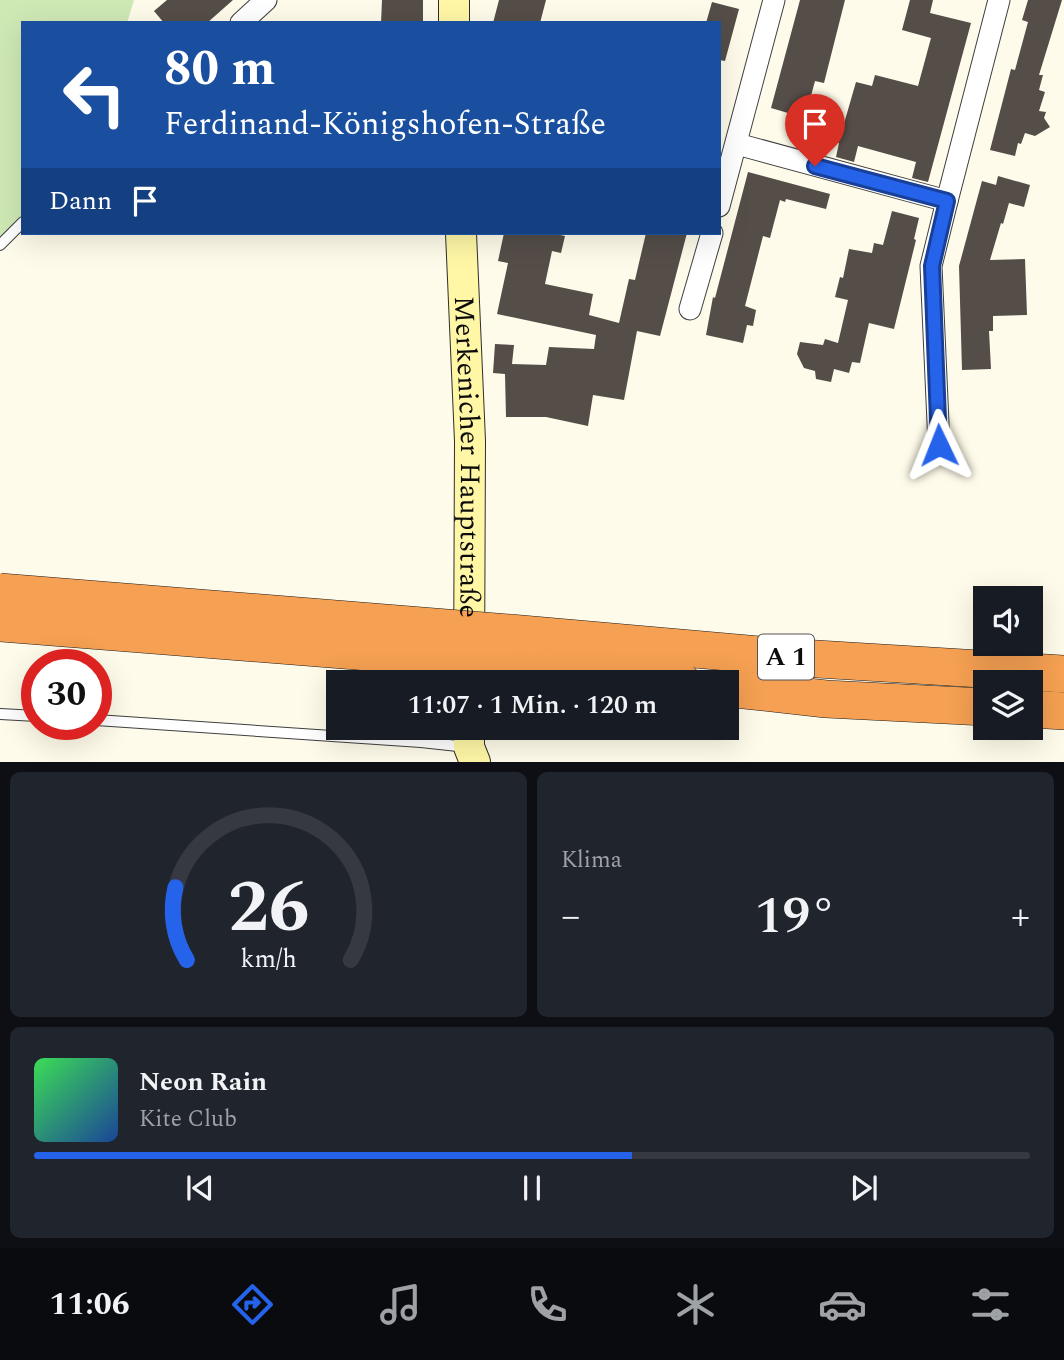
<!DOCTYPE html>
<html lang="de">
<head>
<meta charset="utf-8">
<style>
  :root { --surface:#171b24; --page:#20242c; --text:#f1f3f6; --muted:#9ea1a6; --line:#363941; --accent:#2563eb }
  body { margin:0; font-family:Spectral,serif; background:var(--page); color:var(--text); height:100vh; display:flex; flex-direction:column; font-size:26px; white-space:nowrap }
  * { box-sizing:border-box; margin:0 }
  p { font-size:23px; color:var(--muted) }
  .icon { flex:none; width:38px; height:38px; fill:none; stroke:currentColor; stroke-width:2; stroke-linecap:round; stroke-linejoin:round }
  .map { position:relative; height:762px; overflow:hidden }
  .panel { display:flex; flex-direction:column; gap:10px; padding:10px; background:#0d0f14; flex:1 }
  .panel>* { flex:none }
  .banner { position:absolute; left:21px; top:21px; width:700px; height:214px; border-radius:0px; box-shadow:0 7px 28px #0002; background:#1a4fa0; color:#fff; overflow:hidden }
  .tools { position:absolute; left:973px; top:586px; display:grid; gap:14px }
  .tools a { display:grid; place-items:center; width:70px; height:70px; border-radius:0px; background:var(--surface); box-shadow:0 7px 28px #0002; font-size:35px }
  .speed { position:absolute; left:21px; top:649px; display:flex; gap:14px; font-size:35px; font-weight:700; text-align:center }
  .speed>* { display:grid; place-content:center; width:91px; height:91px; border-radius:50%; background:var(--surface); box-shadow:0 7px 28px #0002; line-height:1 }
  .speed .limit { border:10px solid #d22; background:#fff; color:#111 }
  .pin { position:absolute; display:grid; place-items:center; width:60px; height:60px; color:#fff; margin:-72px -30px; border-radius:50% 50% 50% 0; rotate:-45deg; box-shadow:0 0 7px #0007 }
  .pin .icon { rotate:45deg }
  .me { position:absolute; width:77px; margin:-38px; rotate:358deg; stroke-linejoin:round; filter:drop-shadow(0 0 5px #0008) }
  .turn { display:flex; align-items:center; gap:24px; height:147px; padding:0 28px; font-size:32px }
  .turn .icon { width:91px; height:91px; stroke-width:2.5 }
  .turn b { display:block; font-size:49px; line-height:60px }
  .then { display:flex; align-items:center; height:66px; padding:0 28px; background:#0003; gap:14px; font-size:26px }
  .big { font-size:52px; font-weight:600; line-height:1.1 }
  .panel .tile { flex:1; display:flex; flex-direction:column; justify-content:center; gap:10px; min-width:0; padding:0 24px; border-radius:10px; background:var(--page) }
  .panel .dial { align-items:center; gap:0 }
  .dial svg { height:182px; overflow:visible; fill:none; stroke:var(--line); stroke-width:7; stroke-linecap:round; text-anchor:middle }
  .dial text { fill:var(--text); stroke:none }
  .song { display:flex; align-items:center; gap:21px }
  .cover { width:84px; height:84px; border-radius:10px; background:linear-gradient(135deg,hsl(130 70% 55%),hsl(220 70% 35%)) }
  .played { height:7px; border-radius:4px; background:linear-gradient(90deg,var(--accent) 60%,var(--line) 60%) }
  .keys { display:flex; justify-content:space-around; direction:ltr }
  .heat { display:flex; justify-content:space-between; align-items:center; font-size:38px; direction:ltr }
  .panel .tiles { flex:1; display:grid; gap:10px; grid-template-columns:1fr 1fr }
  .tile:last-child { grid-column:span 2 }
  .trip { position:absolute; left:326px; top:670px; width:413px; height:70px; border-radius:0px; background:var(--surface); box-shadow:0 7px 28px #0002; font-weight:600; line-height:70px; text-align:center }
  .tabs { display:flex; height:112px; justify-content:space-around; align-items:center; background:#090b0e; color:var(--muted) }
  .tabs .icon { width:49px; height:49px }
  .tabs .current { color:var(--accent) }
  .tabs b { font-size:32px; color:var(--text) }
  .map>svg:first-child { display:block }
</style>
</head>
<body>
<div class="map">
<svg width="1064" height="762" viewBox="0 0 1064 762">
  <rect width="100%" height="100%" fill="#fffbea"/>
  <path fill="#cfe9b5" d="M0 0H134L127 23H23V215L0 238Z"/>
  <g fill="#544d48">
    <path d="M167 0H233L207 23H164L154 11Z"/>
    <path d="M382 0H423V23H381Z"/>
    <path d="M499 0H546L540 23H493Z"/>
    <path d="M800 0H845L824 83 815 81 805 118 771 108Z"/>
    <path d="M910 0H933L930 13 971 23 928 182 912 178 916 162 858 146 854 162 836 157 839 143 825 139 829 123 843 127 856 82 872 86 875 75 918 86 931 38 902 30Z"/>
    <path d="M1028 0H1062L1039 75H1043L1039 90 1045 92 1039 111 1046 112 1044 118 1050 127 1035 136 1025 133 1021 144 1018 143 1015 156 990 150 1011 69 1015 70 1028 22 1022 20Z"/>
    <path d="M712 2 739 9 725 61 719 60V23H706Z"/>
    <path d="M748 172 830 194 826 209 786 199 785 202 780 200 770 238 763 236 745 306 756 310 753 326 747 325 743 343 706 335 713 297 715 298Z"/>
    <path d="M998 176 1030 185 1024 207 1009 203 1003 224 1001 223 990 260 1025 259 1027 315 993 316V331H989L991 369 962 370 959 266 982 181 996 185Z"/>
    <path d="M892 211 919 218 914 239 916 240 894 329 869 323 860 363 852 362 849 373 834 369 831 382 816 379 815 371 804 368 797 354 800 342 823 345 825 339 838 343 848 300 835 297 840 277 843 278 849 249 872 253 874 243 883 245Z"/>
    <path d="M504 233H551L565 236 561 253 552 251 545 284 593 294 589 315 619 323 629 279 635 280 646 233H687L660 336 637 331 624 400 593 395 588 426 546 417H506L505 374 493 373 495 344 514 345 512 364 546 365 549 347 594 349 596 335 497 314 508 263 498 261Z"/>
  </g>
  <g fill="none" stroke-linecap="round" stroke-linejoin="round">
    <defs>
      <g id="lane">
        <path d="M0 245 23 222"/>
        <path d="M0 714 37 716"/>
        <path d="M96 720 421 742 467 747"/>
      </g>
      <g id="street">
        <path d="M241 23 266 0"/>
        <path d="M737 144 947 201"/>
        <path d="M719 206 774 0"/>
        <path d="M690 309 712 233"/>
        <path d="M939 445 931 266 947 201 999 0"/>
      </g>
      <g id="secondary">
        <path d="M454 0V23"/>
        <path id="s1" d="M461 233 470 441 469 682"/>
        <path d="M469 728V747L475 762"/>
      </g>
      <g id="highway">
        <path d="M510 633 784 657 1064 674"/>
        <path d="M507 663 682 682"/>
        <path d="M726 688 826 699 985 707"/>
        <path d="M1031 709 1064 711"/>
      </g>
    </defs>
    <use href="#lane" stroke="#3f3f3f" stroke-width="12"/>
    <use href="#street" stroke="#3f3f3f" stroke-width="23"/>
    <use href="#secondary" stroke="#2e2e2e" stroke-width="32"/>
    <use href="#highway" stroke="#1d1d1d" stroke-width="38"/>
    <use href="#lane" stroke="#fff" stroke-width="10"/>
    <use href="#street" stroke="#fff" stroke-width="21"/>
    <use href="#secondary" stroke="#fff7a5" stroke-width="30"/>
    <use href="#highway" stroke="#f5a052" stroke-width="37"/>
    <defs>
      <g id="highway-bridge">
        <path d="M0 592 510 633"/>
        <path d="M0 623 507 663"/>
      </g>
    </defs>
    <use href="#highway-bridge" stroke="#1d1d1d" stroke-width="38" stroke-linecap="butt"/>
    <use href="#highway-bridge" stroke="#f5a052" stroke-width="37"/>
  </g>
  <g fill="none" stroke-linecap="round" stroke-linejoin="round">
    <defs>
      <path id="route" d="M815 166 947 201 932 266 939 445"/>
    </defs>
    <use href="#route" stroke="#184099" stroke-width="18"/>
    <use href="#route" stroke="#2563eb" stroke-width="12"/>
  </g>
  <g text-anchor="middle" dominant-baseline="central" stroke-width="7" stroke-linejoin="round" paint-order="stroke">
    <rect fill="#fff" stroke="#555" stroke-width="2" x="758" y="634.5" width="56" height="45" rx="5"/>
    <g font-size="26" font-weight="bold" fill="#0c0c0c">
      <text x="786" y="657">A 1</text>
    </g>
    <g font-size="28" fill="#0c0c0c" stroke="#fff">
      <text stroke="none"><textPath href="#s1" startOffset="224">Merkenicher Hauptstraße</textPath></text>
    </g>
  </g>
</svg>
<div class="tools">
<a><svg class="icon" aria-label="sound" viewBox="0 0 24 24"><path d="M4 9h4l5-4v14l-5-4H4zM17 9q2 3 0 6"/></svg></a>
<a><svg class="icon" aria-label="layers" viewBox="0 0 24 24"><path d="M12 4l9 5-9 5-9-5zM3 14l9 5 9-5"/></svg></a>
</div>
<div class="speed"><div class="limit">30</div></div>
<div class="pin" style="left:815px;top:166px;background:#d93025"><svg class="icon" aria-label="arrive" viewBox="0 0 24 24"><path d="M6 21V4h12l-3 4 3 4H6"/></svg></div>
<svg class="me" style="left:939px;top:445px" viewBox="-20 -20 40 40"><path d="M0-17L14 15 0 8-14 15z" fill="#2563eb" stroke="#fff" stroke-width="4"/></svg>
<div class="trip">11:07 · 1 Min. · 120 m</div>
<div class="banner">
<div class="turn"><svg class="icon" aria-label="left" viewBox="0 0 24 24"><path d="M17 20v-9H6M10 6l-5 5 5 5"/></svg><div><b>80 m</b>Ferdinand-Königshofen-Straße</div></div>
<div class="then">Dann<svg class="icon" aria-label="arrive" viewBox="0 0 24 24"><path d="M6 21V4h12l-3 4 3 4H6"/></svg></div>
</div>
</div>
<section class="panel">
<div class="tiles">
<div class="tile dial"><svg viewBox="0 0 100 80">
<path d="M14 69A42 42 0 1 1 86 69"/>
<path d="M14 69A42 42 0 0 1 9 37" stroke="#2563eb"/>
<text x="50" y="56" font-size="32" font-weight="700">26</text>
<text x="50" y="72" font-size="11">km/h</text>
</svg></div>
<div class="tile"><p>Klima</p>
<div class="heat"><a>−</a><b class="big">19°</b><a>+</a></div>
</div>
<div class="tile">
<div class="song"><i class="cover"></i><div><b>Neon Rain</b><p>Kite Club</p></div></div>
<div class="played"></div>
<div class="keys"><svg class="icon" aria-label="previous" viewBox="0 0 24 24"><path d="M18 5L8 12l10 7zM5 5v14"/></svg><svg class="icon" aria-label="pause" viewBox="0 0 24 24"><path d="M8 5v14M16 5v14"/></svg><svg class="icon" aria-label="next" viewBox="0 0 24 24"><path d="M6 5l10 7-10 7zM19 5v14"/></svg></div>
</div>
</div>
</section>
<nav class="tabs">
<b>11:06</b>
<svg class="icon current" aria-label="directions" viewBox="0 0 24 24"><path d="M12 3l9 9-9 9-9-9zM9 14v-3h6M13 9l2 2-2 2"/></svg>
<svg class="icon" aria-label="music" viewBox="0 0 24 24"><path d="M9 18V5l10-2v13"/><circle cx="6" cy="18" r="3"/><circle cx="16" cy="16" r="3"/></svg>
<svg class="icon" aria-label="phone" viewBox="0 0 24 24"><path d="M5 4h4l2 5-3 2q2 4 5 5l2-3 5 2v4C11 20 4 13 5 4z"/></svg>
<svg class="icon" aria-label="climate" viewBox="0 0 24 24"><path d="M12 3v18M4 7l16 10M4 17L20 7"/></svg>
<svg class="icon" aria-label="car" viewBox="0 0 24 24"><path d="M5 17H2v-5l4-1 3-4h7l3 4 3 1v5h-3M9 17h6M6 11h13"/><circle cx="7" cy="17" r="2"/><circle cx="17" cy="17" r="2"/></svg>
<svg class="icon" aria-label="filters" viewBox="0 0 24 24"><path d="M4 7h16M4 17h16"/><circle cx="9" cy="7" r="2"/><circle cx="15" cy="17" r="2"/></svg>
</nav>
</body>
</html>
